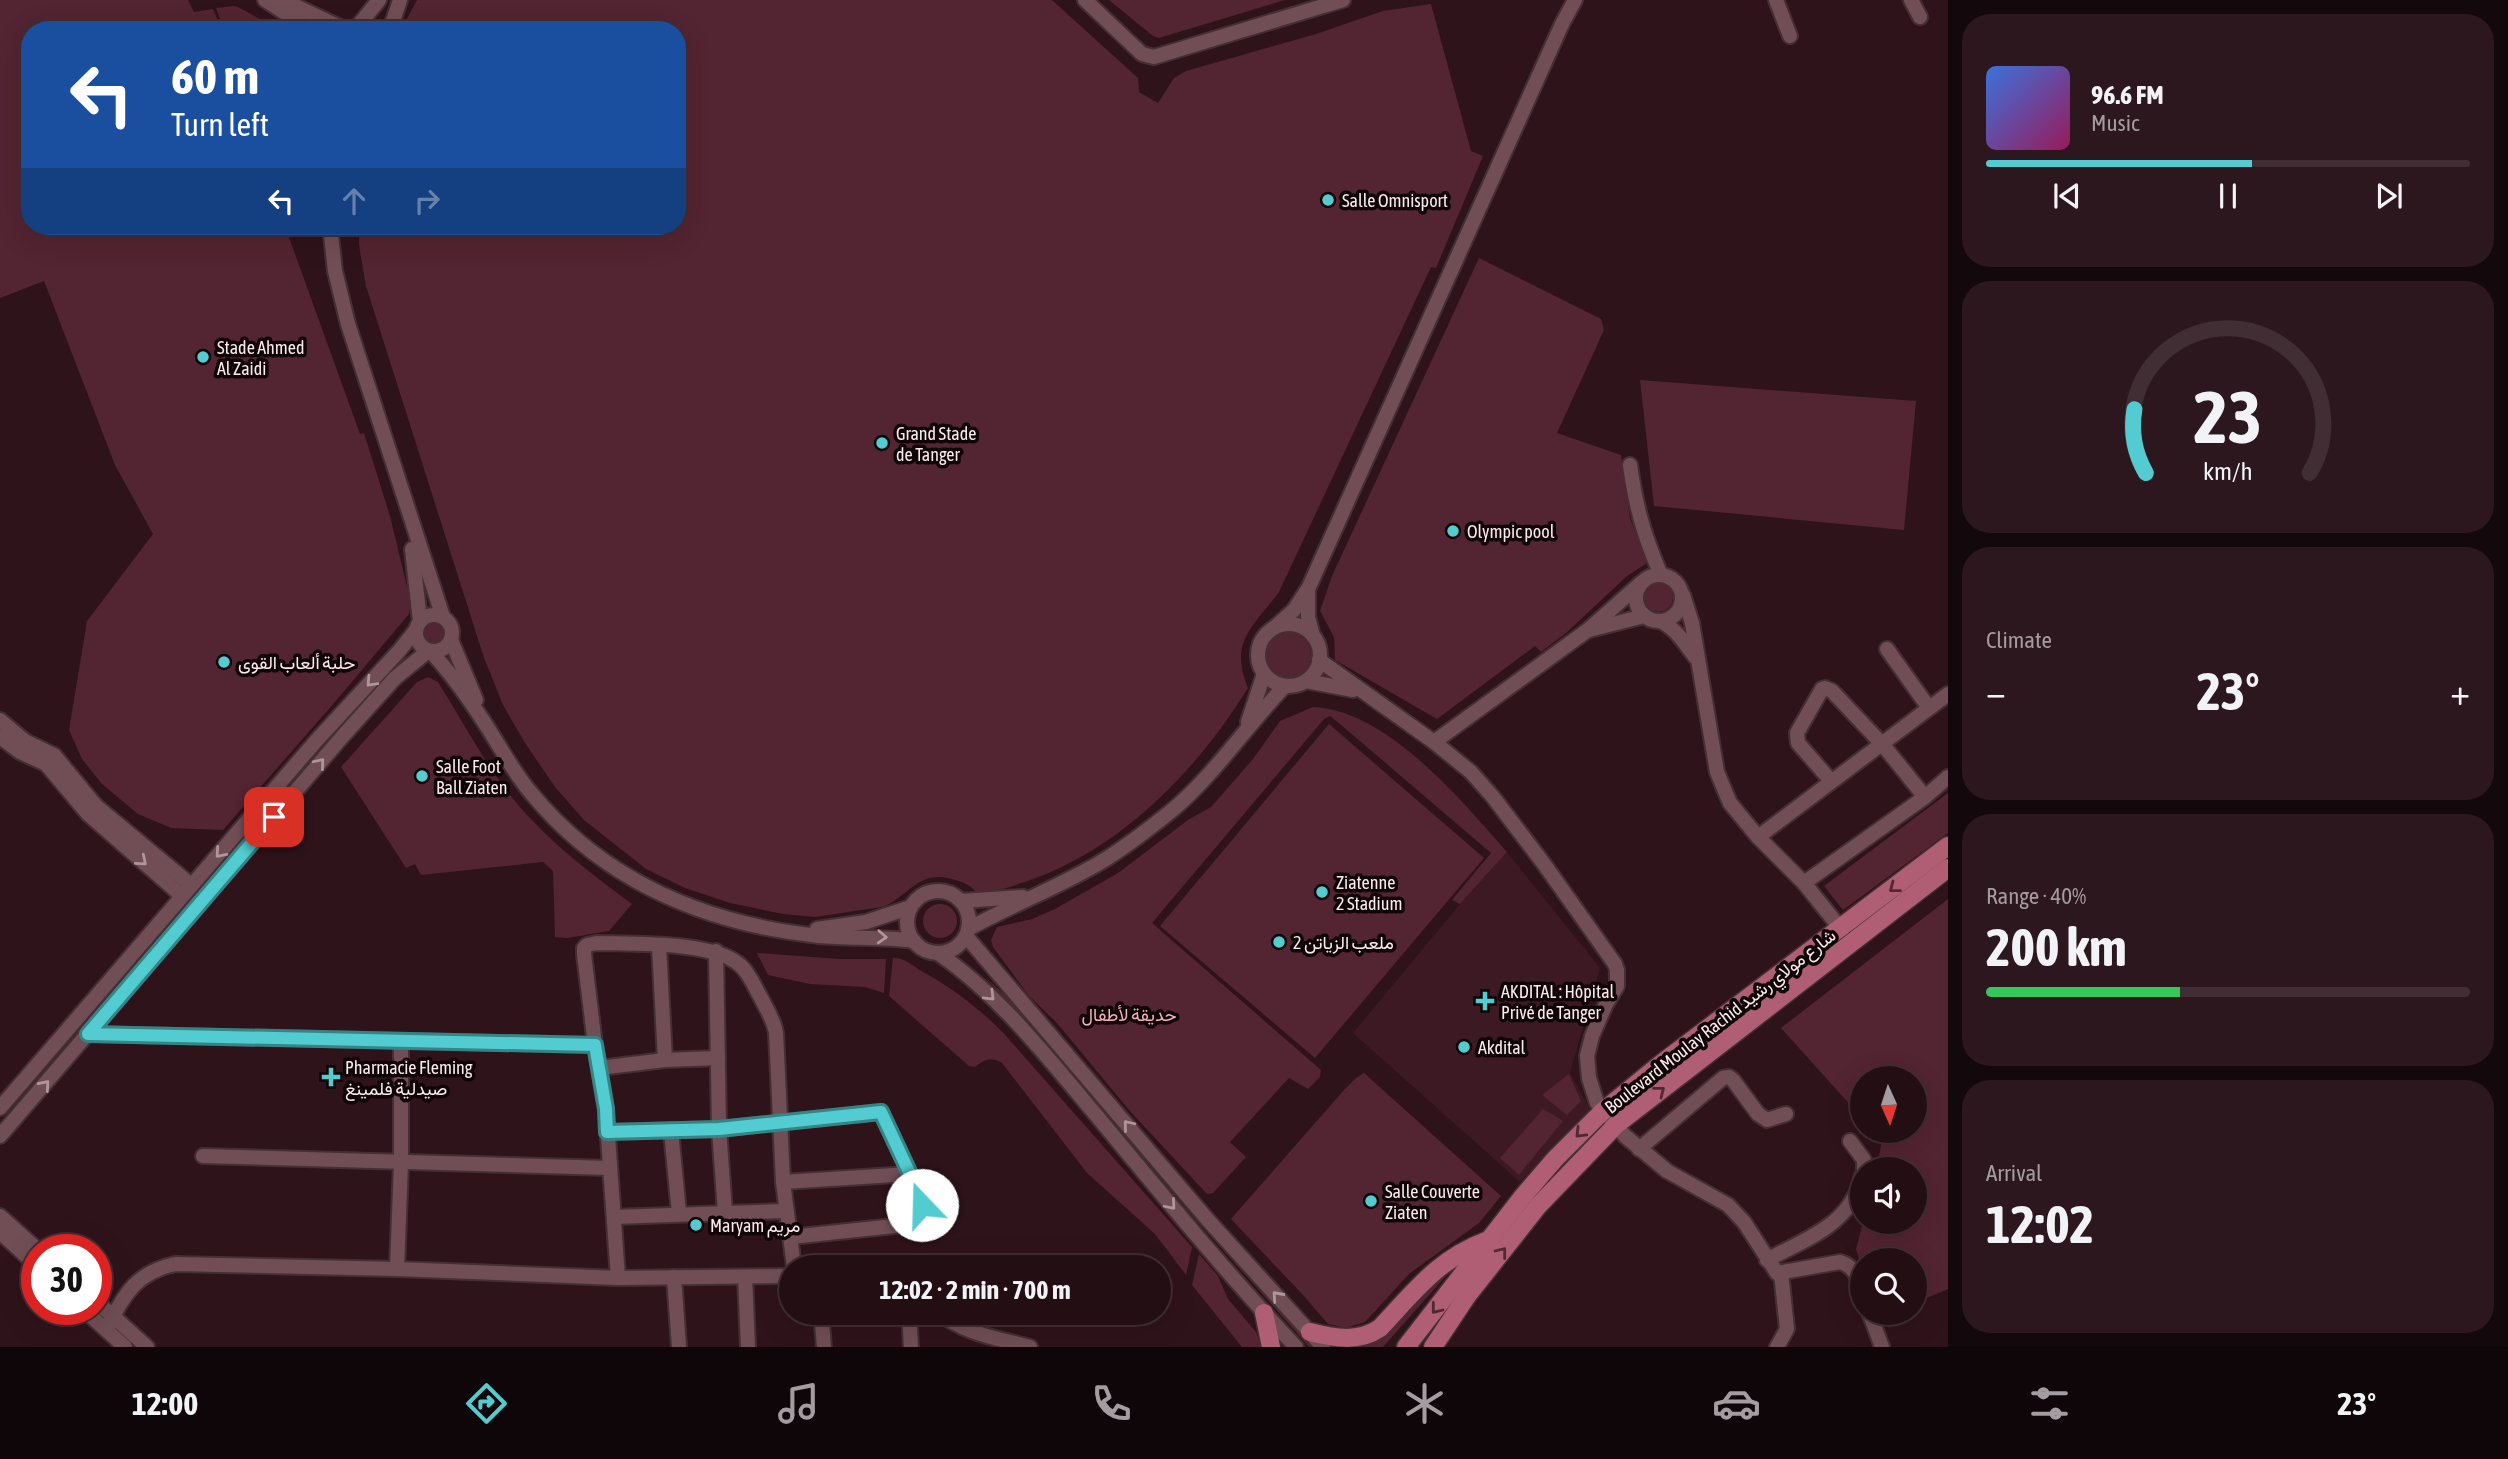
<!DOCTYPE html>
<html lang="en">
<head>
<meta charset="utf-8">
<style>
  :root { --surface:#230e14; --page:#2b171d; --text:#f1f3f6; --muted:#a39ca0; --line:#402e34; --accent:#52ccd0 }
  body { margin:0; font-family:"Asap Condensed",Vazirmatn,sans-serif; background:var(--page); color:var(--text); height:100vh; display:flex; flex-direction:column; font-size:26px; white-space:nowrap }
  * { box-sizing:border-box; margin:0 }
  p { font-size:23px; color:var(--muted) }
  .icon { flex:none; width:38px; height:38px; fill:none; stroke:currentColor; stroke-width:2; stroke-linecap:round; stroke-linejoin:round }
  .map { position:relative; flex:1; overflow:hidden }
  .side { display:flex; flex-direction:column; gap:14px; padding:14px; background:#13080b; width:560px }
  .side>* { flex:none }
  .banner { position:absolute; left:21px; top:21px; width:665px; height:214px; border-radius:28px; box-shadow:0 7px 28px #0002,0 0 0 2px var(--line); background:#1a4fa0; color:#fff; overflow:hidden }
  .needle { width:46px; rotate:177deg }
  .controls { position:absolute; left:1850px; top:1066px; display:grid; gap:14px }
  .controls a { display:grid; place-items:center; width:77px; height:77px; border-radius:50%; background:var(--surface); box-shadow:0 7px 28px #0002,0 0 0 2px var(--line); font-size:35px }
  .speed { position:absolute; left:21px; top:1234px; display:flex; gap:14px; font-size:35px; font-weight:700; text-align:center }
  .speed>* { display:grid; place-content:center; width:91px; height:91px; border-radius:50%; background:var(--surface); box-shadow:0 7px 28px #0002,0 0 0 2px var(--line); line-height:1 }
  .speed .limit { border:10px solid #d22; background:#fff; color:#111 }
  .pin { position:absolute; display:grid; place-items:center; width:60px; height:60px; color:#fff; margin:-30px; border-radius:14px; box-shadow:0 4px 10px #0006 }
  .me { position:absolute; width:77px; margin:-38px; rotate:339deg; stroke-linejoin:round; filter:drop-shadow(0 0 5px #0008) }
  .turn { display:flex; align-items:center; gap:24px; height:147px; padding:0 35px; font-size:32px }
  .turn .icon { width:91px; height:91px; stroke-width:2.5 }
  .turn b { display:block; font-size:49px; line-height:60px }
  .lanes { display:flex; align-items:center; height:66px; padding:0 35px; background:#0003; justify-content:center; gap:35px; direction:ltr }
  .lanes .off { opacity:.35 }
  .big { font-size:52px; font-weight:700; line-height:1.1 }
  .side .card { flex:1; display:flex; flex-direction:column; justify-content:center; gap:10px; min-width:0; padding:0 24px; border-radius:28px; background:var(--page) }
  .side .dial { align-items:center; gap:0 }
  .dial svg { height:182px; overflow:visible; fill:none; stroke:var(--line); stroke-width:7; stroke-linecap:round; text-anchor:middle }
  .dial text { fill:var(--text); stroke:none }
  .song { display:flex; align-items:center; gap:21px }
  .cover { width:84px; height:84px; border-radius:10px; background:linear-gradient(135deg,hsl(220 70% 55%),hsl(330 70% 35%)) }
  .played { height:7px; border-radius:4px; background:linear-gradient(90deg,var(--accent) 55%,var(--line) 55%) }
  .keys { display:flex; justify-content:space-around; direction:ltr }
  .heat { display:flex; justify-content:space-between; align-items:center; font-size:38px; direction:ltr }
  .charge { height:10px; border-radius:5px; background:linear-gradient(90deg,#34c759 40%,var(--line) 0) }
  .trip { position:absolute; left:779px; top:1255px; width:392px; height:70px; border-radius:35px; background:var(--surface); box-shadow:0 7px 28px #0002,0 0 0 2px var(--line); font-weight:700; line-height:70px; text-align:center }
  .dock { display:flex; height:112px; justify-content:space-around; align-items:center; background:#0e0608; color:var(--muted) }
  .dock .icon { width:49px; height:49px }
  .dock .on { color:var(--accent) }
  .dock b { font-size:32px; color:var(--text) }
  main { display:flex; flex:1; min-height:0 }
  .map>svg:first-child { display:block }
</style>
</head>
<body>
<main>
<div class="map">
<svg width="1948" height="1347" viewBox="0 0 1948 1347">
  <rect width="100%" height="100%" fill="#2f131a"/>
  <path fill="#3d1923" d="M1507 852 1600 968 1570 1073 1591 1111 1520 1182 1353 1033 1460 904Z"/>
  <g fill="#532431">
    <path d="M0 0H188L194 12 213 9 222 30H30V226H294L286 229 360 434 364 433 390 516 411 603 409 614 334 703 223 830 171 828 138 814 102 784 82 759 69 730 87 621 153 534 115 465 44 281 0 298Z"/>
    <path d="M417 0H1052L1138 78 1139 92 1158 103 1174 78 1186 71 1316 34 1383 11 1431 4 1471 151 1483 156 1436 268 1431 267 1279 592C1252 628 1229 642 1248 688 1196 772 1120 850 1025 882 1011 886 998 892 983 893L976 892C969 884 963 882 952 879 918 869 909 897 882 907L815 917 783 914 730 903 685 888 646 869 584 820 555 787 525 743 503 705 484 658 366 286 359 245V226H677V30H404L403 26Z"/>
    <path d="M1109 0H1285L1159 38 1153 36Z"/>
    <path d="M233 6 238 7 280 30H224L216 8Z"/>
    <path d="M1479 258 1601 319 1604 330 1557 433 1621 455 1630 518 1647 563 1627 576 1566 633 1541 652 1535 646 1437 719 1335 660 1334 637 1320 611 1332 576Z"/>
    <path d="M1640 380 1916 401 1904 530 1654 506Z"/>
    <circle cx="1658" cy="597" r="15"/>
    <circle cx="433" cy="633" r="14"/>
    <circle cx="1288" cy="655" r="23"/>
    <path d="M428 677 438 682C462 720 483 761 511 796 545 839 589 872 632 904L609 931 567 938 555 937 553 871 543 862 421 875 415 864 406 868 341 767 417 682Z"/>
    <path d="M1313 707C1387 710 1461 800 1507 852L1460 904 1452 900 1491 853 1340 724 1330 716 1324 719 1152 923 1321 1070 1320 1077 1308 1089 1289 1078 1230 1142 1246 1157 1213 1193 1207 1194 1129 1110 1057 1023 1029 996 993 947 991 940 997 927 1032 919 1055 909 1118 873 1188 820 1211 807 1253 759 1280 721Z"/>
    <path d="M1329 724 1484 858 1315 1058 1160 926Z"/>
    <path d="M1948 793V833L1843 910 1824 886Z"/>
    <path d="M1948 899V1289L1915 1303 1914 1260H1862V1269L1856 1249 1863 1222H1914V1169H1876L1882 1141 1873 1131 1914 1130V1078H1862V1118L1781 1028Z"/>
    <circle cx="940" cy="921" r="17"/>
    <path d="M757 953 839 959H886L884 993 865 987 810 984 768 975Z"/>
    <path d="M893 958C905 958 913 966 923 972 955 990 982 1010 1007 1037L1192 1247 1186 1275 1155 1234 1087 1173 1002 1063C989 1056 985 1060 975 1067L969 1066 889 996Z"/>
    <path d="M985 977 1018 1007 1081 1076 1196 1215 1116 1124 1079 1078Z"/>
    <path d="M1364 1073 1501 1196 1479 1223 1409 1274 1365 1322 1346 1328 1328 1324 1303 1295 1231 1219 1344 1090 1356 1078Z"/>
    <path d="M1569 1074 1581 1101 1567 1115 1542 1095Z"/>
    <path d="M1543 1109 1563 1121 1519 1175 1500 1158Z"/>
    <path d="M1218 1240 1313 1347H1309L1216 1241Z"/>
    <path d="M1199 1254 1218 1276 1228 1299 1256 1332 1262 1347H1242L1192 1285Z"/>
    <path d="M1445 1272V1277L1383 1347H1348Z"/>
  </g>
  <g fill="none" stroke-linecap="round" stroke-linejoin="round">
    <defs>
      <g id="minor">
        <path d="M265 0 311 30"/>
        <path d="M283 0 346 30"/>
        <path d="M1085 0 1142 54 1154 57 1343 0"/>
        <path d="M1776 0 1790 36"/>
        <path d="M1911 0 1920 17"/>
        <path d="M358 26 379 0"/>
        <path d="M352 28 367 26 378 30"/>
        <path d="M390 30 400 0"/>
        <path d="M330 226 335 271 348 324 443 617"/>
        <path d="M1630 465C1636 508 1644 536 1661 575"/>
        <path d="M412 549 420 621"/>
        <circle cx="1659" cy="598" r="23"/>
        <path d="M1308 592V617L1313 636"/>
        <path d="M1683 595 1692 623 1717 772 1730 803 1758 837 1804 883 1841 929"/>
        <circle cx="434" cy="633" r="18"/>
        <path d="M1660 621C1676 628 1685 644 1696 658"/>
        <circle cx="1289" cy="655" r="31"/>
        <path d="M1274 628 1294 610 1309 587 1562 24 1575 0"/>
        <path d="M1589 630 1644 616"/>
        <path d="M451 640 476 700"/>
        <path d="M1887 649 1929 708"/>
        <path d="M431 652C450 672 467 696 482 719 499 744 512 771 532 794 606 883 706 924 819 936 851 939 883 936 914 941"/>
        <path d="M1319 660 1434 742 1471 772 1493 797 1544 864 1615 964 1617 970V986L1606 1004 1592 1036 1587 1056 1589 1078 1597 1103 1625 1136 1667 1171 1728 1205 1744 1222 1777 1273 1840 1262C1854 1266 1858 1277 1862 1291"/>
        <path d="M1306 681 1353 690"/>
        <path d="M0 720 25 741 54 755 96 806 191 885"/>
        <path d="M1248 722 1264 674"/>
        <path d="M0 737 20 752 46 764 88 814 182 896"/>
        <path d="M1434 742 1588 630 1641 583"/>
        <path d="M1831 781 1798 743 1797 733 1822 689 1825 688 1832 691 1883 745 1925 797"/>
        <path d="M1758 837 1948 694"/>
        <path d="M1804 883 1925 797 1948 777"/>
        <circle cx="938" cy="922" r="31"/>
        <path d="M961 901 1023 897"/>
        <path d="M817 929 866 922 911 907"/>
        <path d="M968 929C1013 904 1062 886 1106 859 1128 845 1150 828 1170 812 1214 776 1246 726 1285 686"/>
        <path d="M966 936 1207 1219 1323 1347"/>
        <path d="M659 945 665 1060"/>
        <path d="M716 951 719 1129 725 1212"/>
        <path d="M938 953C1002 997 1051 1062 1101 1121 1164 1197 1228 1275 1296 1347"/>
        <path d="M88 1034 595 1045"/>
        <path d="M599 1068 665 1060 718 1058"/>
        <path d="M0 1108 316 741 399 651 415 631"/>
        <path d="M671 1131 679 1213"/>
        <path d="M607 1132 719 1129 881 1112 918 1191 922 1205V1220L913 1224 791 1237"/>
        <path d="M0 1136 342 737 395 678 428 651"/>
        <path d="M1850 1141 1864 1160V1169"/>
        <path d="M1639 1149 1723 1078 1729 1077 1733 1080 1758 1114 1767 1120 1786 1114"/>
        <path d="M203 1156 609 1168"/>
        <path d="M783 1182 910 1174"/>
        <path d="M0 1216 38 1250"/>
        <path d="M614 1217 785 1211"/>
        <path d="M0 1232 37 1266"/>
        <path d="M1767 1260C1807 1238 1851 1225 1862 1176"/>
        <path d="M397 1269 401 1163V1041"/>
        <path d="M674 1277 679 1347"/>
        <path d="M745 1277 748 1347"/>
        <path d="M618 1278 606 1109 595 1045 584 954V948L587 945 597 943C632 944 716 941 741 966 750 974 755 988 761 998 767 1010 774 1020 776 1033L783 1182 794 1267"/>
        <path d="M96 1301 147 1347"/>
        <path d="M83 1309 125 1347"/>
        <path d="M821 1312 824 1347"/>
        <path d="M909 1312 911 1347"/>
        <path d="M939 1312C963 1334 1001 1339 1030 1347"/>
        <path d="M1869 1312 1882 1347"/>
        <path d="M106 1330C124 1296 134 1273 175 1264L397 1269 618 1278 791 1276"/>
        <path d="M1777 1347 1787 1329 1781 1273"/>
      </g>
      <g id="major">
        <path d="M1264 1313 1271 1347"/>
        <path d="M1310 1332C1334 1338 1358 1343 1380 1328 1414 1292 1438 1259 1486 1241"/>
        <path d="M1406 1347 1524 1195 1555 1159 1602 1112 1662 1063 1948 846"/>
        <path d="M1433 1347 1467 1296 1538 1206 1616 1125 1948 868"/>
      </g>
    </defs>
    <use href="#minor" stroke="#443034" stroke-width="18"/>
    <use href="#major" stroke="#443034" stroke-width="21"/>
    <use href="#minor" stroke="#714e56" stroke-width="14"/>
    <use href="#major" stroke="#af5e73" stroke-width="18"/>
  </g>
  <defs><path id="oneway-chevron" d="M-2-3.5L2.5 0L-2 3.5" fill="none" stroke-width="1.6" stroke-linecap="round" stroke-linejoin="round" transform="scale(1.75)"/></defs>
  <g stroke="#b0959a">
    <use href="#oneway-chevron" transform="translate(371 682) rotate(133)"/>
    <use href="#oneway-chevron" transform="translate(320 763) rotate(-50)"/>
    <use href="#oneway-chevron" transform="translate(220 853) rotate(131)"/>
    <use href="#oneway-chevron" transform="translate(142 861) rotate(40)"/>
    <use href="#oneway-chevron" transform="translate(882 937) rotate(3)"/>
    <use href="#oneway-chevron" transform="translate(990 996) rotate(45)"/>
    <use href="#oneway-chevron" transform="translate(45 1085) rotate(-49)"/>
    <use href="#oneway-chevron" transform="translate(1128 1125) rotate(-130)"/>
    <use href="#oneway-chevron" transform="translate(1171 1205) rotate(50)"/>
    <use href="#oneway-chevron" transform="translate(1277 1296) rotate(-132)"/>
  </g>
  <g stroke="#4f2832">
    <use href="#oneway-chevron" transform="translate(1894 888) rotate(142)"/>
    <use href="#oneway-chevron" transform="translate(1660 1091) rotate(-38)"/>
    <use href="#oneway-chevron" transform="translate(1580 1133) rotate(135)"/>
    <use href="#oneway-chevron" transform="translate(1502 1252) rotate(-52)"/>
    <use href="#oneway-chevron" transform="translate(1436 1309) rotate(128)"/>
  </g>
  <g fill="none" stroke-linecap="round" stroke-linejoin="round">
    <defs>
      <path id="route" d="M274 817 88 1034 595 1045 606 1109 607 1132 719 1129 881 1112 910 1174 922 1205"/>
    </defs>
    <use href="#route" stroke="#358587" stroke-width="18"/>
    <use href="#route" stroke="#52ccd0" stroke-width="12"/>
  </g>
  <g fill="#52ccd0" stroke="#0f0406" stroke-width="2.5">
    <circle cx="1328" cy="200" r="7"/>
    <circle cx="203" cy="357" r="7"/>
    <circle cx="882" cy="443" r="7"/>
    <circle cx="1453" cy="531" r="7"/>
    <circle cx="224" cy="662" r="7"/>
    <circle cx="422" cy="776" r="7"/>
    <circle cx="1322" cy="892" r="7"/>
    <circle cx="1279" cy="942" r="7"/>
    <path d="M1481.5 990.5h7v7h7v7h-7v7h-7v-7h-7v-7h7z"/>
    <circle cx="1464" cy="1047" r="7"/>
    <path d="M327.5 1066.5h7v7h7v7h-7v7h-7v-7h-7v-7h7z"/>
    <circle cx="1371" cy="1201" r="7"/>
    <circle cx="696" cy="1225" r="7"/>
  </g>
  <g text-anchor="middle" dominant-baseline="central" stroke-width="7" stroke-linejoin="round" paint-order="stroke">
    <g font-size="18" fill="#fcebee" stroke="#0f0406" text-anchor="start">
      <text x="1342" y="200">Salle Omnisport</text>
      <text x="217" y="347">Stade Ahmed<tspan x="217" dy="21">Al Zaidi</tspan></text>
      <text x="896" y="433">Grand Stade<tspan x="896" dy="21">de Tanger</tspan></text>
      <text x="1467" y="531">Olympic pool</text>
      <text x="238" y="662">حلبة ألعاب القوى</text>
      <text x="436" y="766">Salle Foot<tspan x="436" dy="21">Ball Ziaten</tspan></text>
      <text x="1336" y="882">Ziatenne<tspan x="1336" dy="21">2 Stadium</tspan></text>
      <text x="1293" y="942">ملعب الزياتن 2</text>
      <text x="1501" y="991">AKDITAL : Hôpital<tspan x="1501" dy="21">Privé de Tanger</tspan></text>
      <text x="1478" y="1047">Akdital</text>
      <text x="345" y="1067">Pharmacie Fleming<tspan x="345" dy="21">صيدلية فلمينغ</tspan></text>
      <text x="1385" y="1191">Salle Couverte<tspan x="1385" dy="21">Ziaten</tspan></text>
      <text x="710" y="1225">Maryam مريم</text>
    </g>
    <g font-size="18" fill="#f5afbf" stroke="#0f0406">
      <text x="1129" y="1014">حديقة لأطفال</text>
    </g>
    <g font-size="18" fill="#fcebee" stroke="#0f0406">
      <text transform="translate(1720 1021) rotate(-38)">Boulevard Moulay Rachid شارع مولاي رشيد</text>
    </g>
  </g>
</svg>
<div class="controls">
<a><svg class="needle" viewBox="-14 -14 28 28"><path d="M0-13l5 13h-10z" fill="#e53935"/><path d="M0 13l5-13h-10z" fill="#a39ca0"/></svg></a>
<a><svg class="icon" aria-label="sound" viewBox="0 0 24 24"><path d="M4 9h4l5-4v14l-5-4H4zM17 9q2 3 0 6"/></svg></a>
<a><svg class="icon" aria-label="search" viewBox="0 0 24 24"><circle cx="10" cy="10" r="6"/><path d="M15 15l6 6"/></svg></a>
</div>
<div class="speed"><div class="limit">30</div></div>
<div class="pin" style="left:274px;top:817px;background:#d93025"><svg class="icon" aria-label="arrive" viewBox="0 0 24 24"><path d="M6 21V4h12l-3 4 3 4H6"/></svg></div>
<svg class="me" style="left:922px;top:1205px" viewBox="-20 -20 40 40"><circle r="19" fill="#fff"/><path d="M0-13L10 11 0 6-10 11z" fill="#52ccd0"/></svg>
<div class="trip">12:02 · 2 min · 700 m</div>
<div class="banner">
<div class="turn"><svg class="icon" aria-label="left" viewBox="0 0 24 24"><path d="M17 20v-9H6M10 6l-5 5 5 5"/></svg><div><b>60 m</b>Turn left</div></div>
<div class="lanes"><svg class="icon" aria-label="left" viewBox="0 0 24 24"><path d="M17 20v-9H6M10 6l-5 5 5 5"/></svg><svg class="icon off" aria-label="ahead" viewBox="0 0 24 24"><path d="M12 20V5M6 11l6-6 6 6"/></svg><svg class="icon off" aria-label="right" viewBox="0 0 24 24"><path d="M7 20v-9h11M14 6l5 5-5 5"/></svg></div>
</div>
</div>
<section class="side">
<div class="card">
<div class="song"><i class="cover"></i><div><b>96.6 FM</b><p>Music</p></div></div>
<div class="played"></div>
<div class="keys"><svg class="icon" aria-label="previous" viewBox="0 0 24 24"><path d="M18 5L8 12l10 7zM5 5v14"/></svg><svg class="icon" aria-label="pause" viewBox="0 0 24 24"><path d="M8 5v14M16 5v14"/></svg><svg class="icon" aria-label="next" viewBox="0 0 24 24"><path d="M6 5l10 7-10 7zM19 5v14"/></svg></div>
</div>
<div class="card dial"><svg viewBox="0 0 100 80">
<path d="M14 69A42 42 0 1 1 86 69"/>
<path d="M14 69A42 42 0 0 1 9 41" stroke="#52ccd0"/>
<text x="50" y="56" font-size="32" font-weight="700">23</text>
<text x="50" y="72" font-size="11">km/h</text>
</svg></div>
<div class="card"><p>Climate</p>
<div class="heat"><a>−</a><b class="big">23°</b><a>+</a></div>
</div>
<div class="card"><p>Range · 40%</p><b class="big">200 km</b><div class="charge"></div></div>
<div class="card"><p>Arrival</p><b class="big">12:02</b></div>
</section>
</main>
<nav class="dock">
<b>12:00</b>
<svg class="icon on" aria-label="directions" viewBox="0 0 24 24"><path d="M12 3l9 9-9 9-9-9zM9 14v-3h6M13 9l2 2-2 2"/></svg>
<svg class="icon" aria-label="music" viewBox="0 0 24 24"><path d="M9 18V5l10-2v13"/><circle cx="6" cy="18" r="3"/><circle cx="16" cy="16" r="3"/></svg>
<svg class="icon" aria-label="phone" viewBox="0 0 24 24"><path d="M5 4h4l2 5-3 2q2 4 5 5l2-3 5 2v4C11 20 4 13 5 4z"/></svg>
<svg class="icon" aria-label="climate" viewBox="0 0 24 24"><path d="M12 3v18M4 7l16 10M4 17L20 7"/></svg>
<svg class="icon" aria-label="car" viewBox="0 0 24 24"><path d="M5 17H2v-5l4-1 3-4h7l3 4 3 1v5h-3M9 17h6M6 11h13"/><circle cx="7" cy="17" r="2"/><circle cx="17" cy="17" r="2"/></svg>
<svg class="icon" aria-label="filters" viewBox="0 0 24 24"><path d="M4 7h16M4 17h16"/><circle cx="9" cy="7" r="2"/><circle cx="15" cy="17" r="2"/></svg>
<b>23°</b>
</nav>
</body>
</html>
